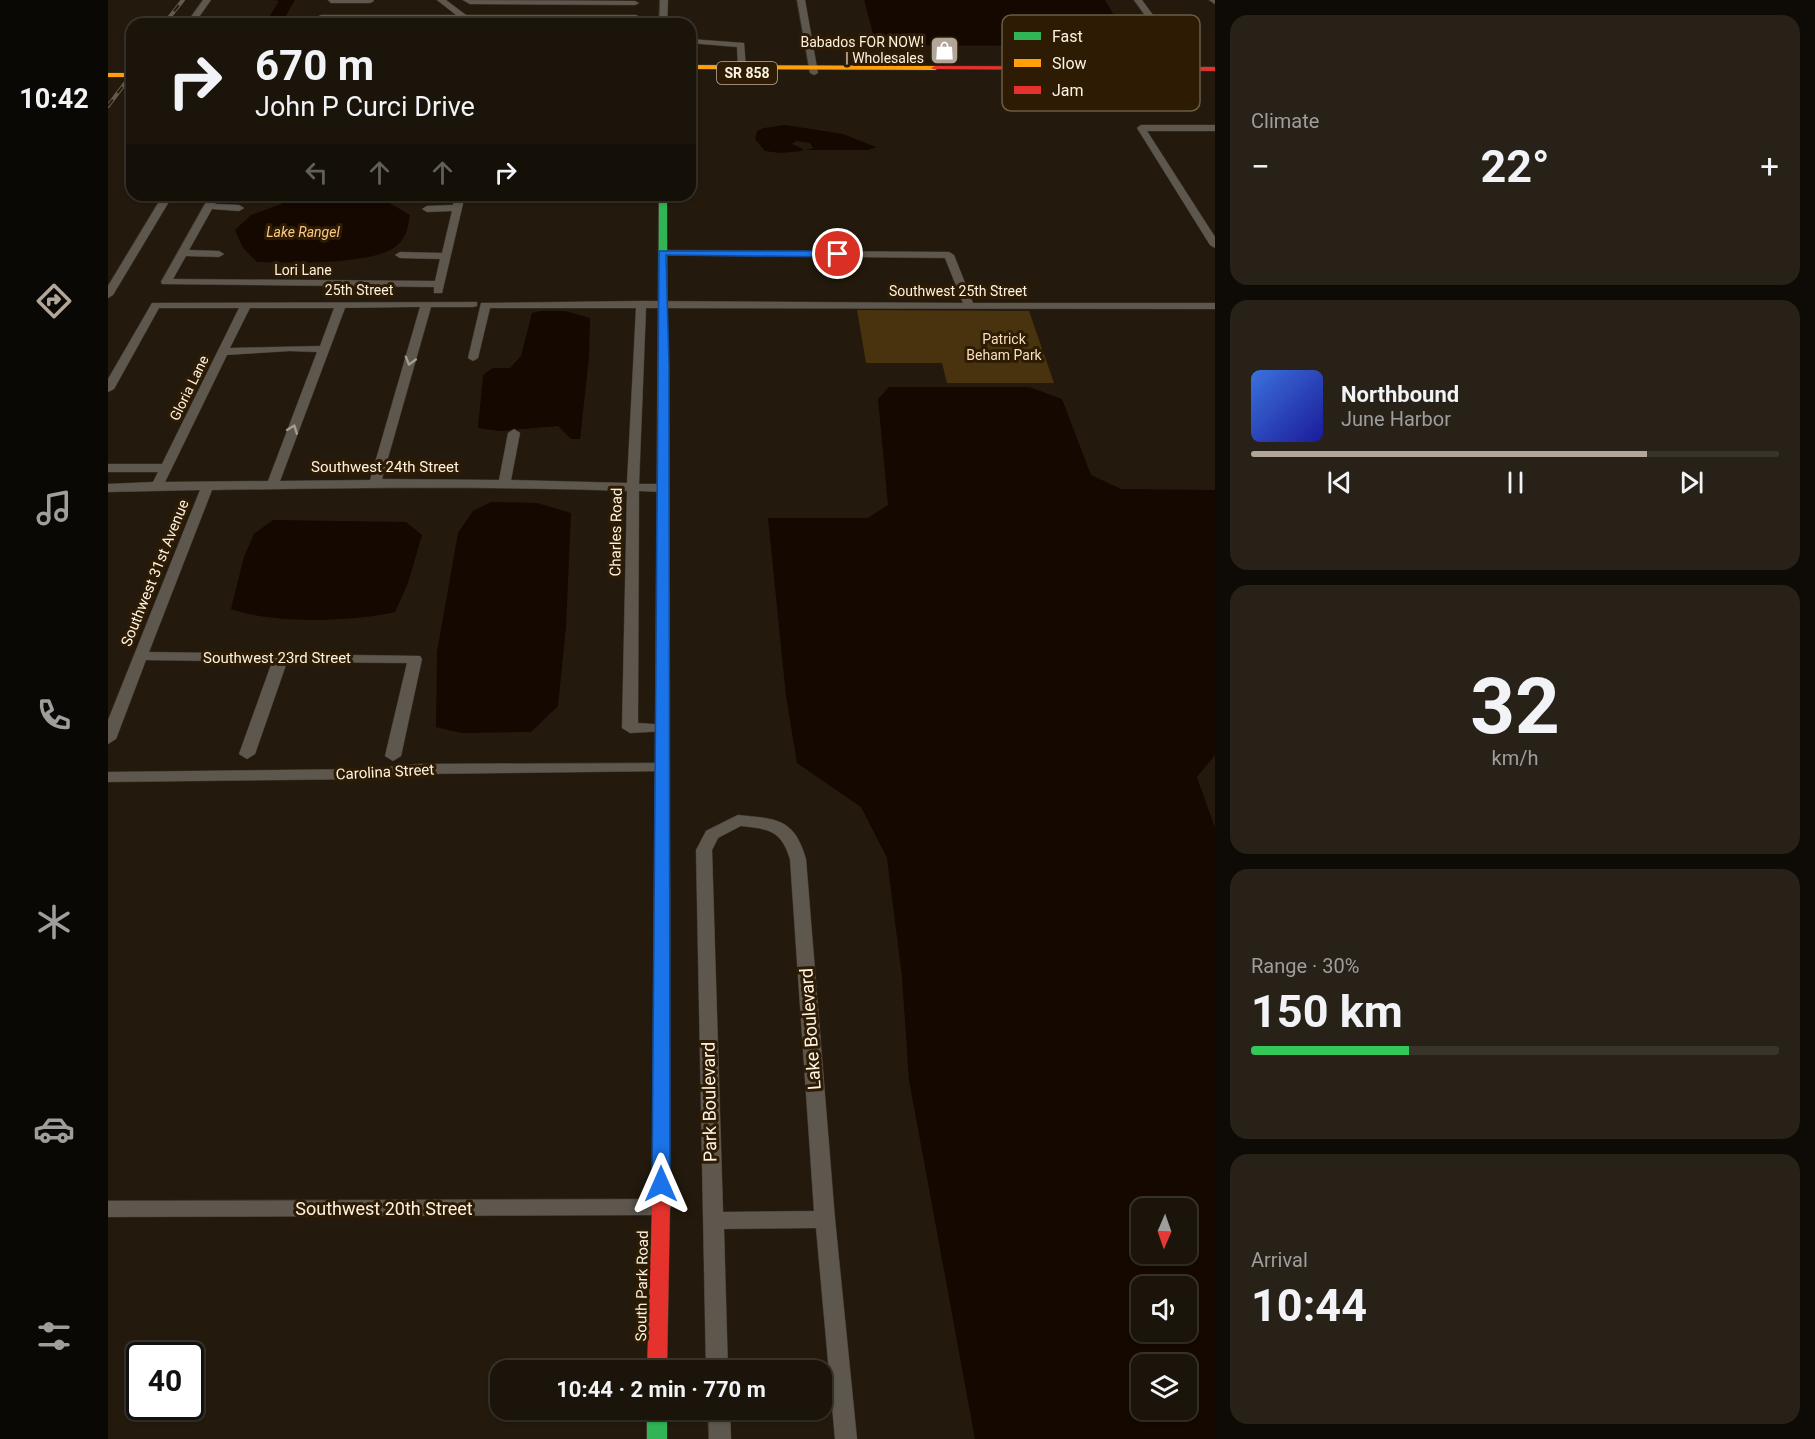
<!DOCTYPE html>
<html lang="en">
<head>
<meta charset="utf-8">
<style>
  :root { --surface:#1a140a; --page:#272118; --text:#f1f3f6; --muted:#9f9e9c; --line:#38332b; --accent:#b1a698 }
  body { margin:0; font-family:Roboto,sans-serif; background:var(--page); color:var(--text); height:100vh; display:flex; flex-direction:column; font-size:22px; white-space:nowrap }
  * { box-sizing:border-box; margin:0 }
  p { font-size:20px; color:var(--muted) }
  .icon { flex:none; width:33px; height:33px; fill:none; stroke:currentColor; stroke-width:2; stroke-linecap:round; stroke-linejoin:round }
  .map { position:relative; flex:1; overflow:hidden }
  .drawer { display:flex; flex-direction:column; gap:15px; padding:15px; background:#0e0b06; width:600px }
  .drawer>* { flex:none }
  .guide { position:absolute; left:18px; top:18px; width:570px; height:183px; border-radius:18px; box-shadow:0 2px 4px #0004,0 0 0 2px var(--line); background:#1a140a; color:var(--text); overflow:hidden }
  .needle { width:39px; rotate:182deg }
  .controls { position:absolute; left:1023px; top:1198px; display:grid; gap:12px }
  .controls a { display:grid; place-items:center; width:66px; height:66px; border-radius:12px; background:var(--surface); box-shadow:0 2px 4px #0004,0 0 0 2px var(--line); font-size:30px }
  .speed { position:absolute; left:18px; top:1342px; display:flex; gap:12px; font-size:30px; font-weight:700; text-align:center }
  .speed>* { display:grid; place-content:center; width:78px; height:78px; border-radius:50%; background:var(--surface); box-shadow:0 2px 4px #0004,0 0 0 2px var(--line); line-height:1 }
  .speed .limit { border:3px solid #111; border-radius:9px; background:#fff; color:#111 }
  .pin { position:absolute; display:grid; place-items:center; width:51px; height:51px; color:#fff; margin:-26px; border:3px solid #fff; border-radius:50%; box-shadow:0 2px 6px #0007 }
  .me { position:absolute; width:66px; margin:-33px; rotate:0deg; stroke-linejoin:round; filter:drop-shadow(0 0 4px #0008) }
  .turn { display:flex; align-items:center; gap:21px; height:126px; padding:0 30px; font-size:27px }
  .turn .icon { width:78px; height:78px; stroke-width:2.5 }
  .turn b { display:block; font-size:42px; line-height:51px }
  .lanes { display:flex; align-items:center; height:57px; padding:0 30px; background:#0003; justify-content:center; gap:30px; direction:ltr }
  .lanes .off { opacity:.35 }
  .big { font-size:45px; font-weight:700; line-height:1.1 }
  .drawer .tile { flex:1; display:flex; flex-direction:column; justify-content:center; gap:9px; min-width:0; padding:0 21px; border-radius:18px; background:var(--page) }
  .drawer .dial { align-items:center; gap:0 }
  .dial b { font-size:78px; line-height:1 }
  .song { display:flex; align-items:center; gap:18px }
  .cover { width:72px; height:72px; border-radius:9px; background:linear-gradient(135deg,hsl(220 70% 55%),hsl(240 70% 35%)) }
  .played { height:6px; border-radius:3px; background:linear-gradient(90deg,var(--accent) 75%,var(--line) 75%) }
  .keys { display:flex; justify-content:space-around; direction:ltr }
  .heat { display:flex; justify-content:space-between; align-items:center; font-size:33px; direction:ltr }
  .charge { height:9px; border-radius:4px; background:linear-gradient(90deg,#34c759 30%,var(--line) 0) }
  .trip { position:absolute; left:382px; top:1360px; width:342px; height:60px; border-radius:18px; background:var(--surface); box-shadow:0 2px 4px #0004,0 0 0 2px var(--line); font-weight:700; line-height:60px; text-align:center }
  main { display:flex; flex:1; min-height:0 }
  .dock { display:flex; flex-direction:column; width:108px; justify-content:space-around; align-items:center; background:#0a0804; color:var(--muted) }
  .dock .icon { width:42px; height:42px }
  .dock .current { color:var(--accent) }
  .dock b { font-size:27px; color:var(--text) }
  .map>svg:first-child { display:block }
</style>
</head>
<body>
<main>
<nav class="dock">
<b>10:42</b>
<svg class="icon current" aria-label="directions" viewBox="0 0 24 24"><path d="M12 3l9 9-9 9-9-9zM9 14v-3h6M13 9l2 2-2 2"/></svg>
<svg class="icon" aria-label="music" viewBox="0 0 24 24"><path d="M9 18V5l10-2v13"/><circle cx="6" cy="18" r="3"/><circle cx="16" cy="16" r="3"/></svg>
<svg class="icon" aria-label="phone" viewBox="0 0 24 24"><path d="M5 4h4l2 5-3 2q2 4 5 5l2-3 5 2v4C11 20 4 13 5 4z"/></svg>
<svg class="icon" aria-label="climate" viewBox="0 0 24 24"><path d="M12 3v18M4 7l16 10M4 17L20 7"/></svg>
<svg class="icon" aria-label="car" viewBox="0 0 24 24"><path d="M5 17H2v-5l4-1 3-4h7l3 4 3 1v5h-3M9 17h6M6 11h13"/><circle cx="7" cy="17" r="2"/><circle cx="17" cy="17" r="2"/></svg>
<svg class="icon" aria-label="filters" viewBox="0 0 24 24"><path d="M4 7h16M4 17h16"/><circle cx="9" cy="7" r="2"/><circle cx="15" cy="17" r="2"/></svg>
</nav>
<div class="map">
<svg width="1107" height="1439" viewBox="0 0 1107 1439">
  <rect width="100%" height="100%" fill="#231a0d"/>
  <path fill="#49320e" d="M749 310 921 311 946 383H839L834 363H758Z"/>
  <g fill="#140801" fill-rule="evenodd">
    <path d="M165 0H187L173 24H157L171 1Z"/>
    <path d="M756 0H997L1020 39 992 46 768 45Z"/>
    <path d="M677 125 735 134 768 147 760 150H698L705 148 702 143 688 141 684 144 695 149 693 151 672 153 657 151 647 139 649 131 656 128Z"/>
    <path d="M273 198 302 215C300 228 298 239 287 247 263 265 180 263 149 262L135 248 127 230 143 215 181 201Z"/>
    <path d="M432 311H457L482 318 481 357 472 439H463L450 426 392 431 370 428 375 375 385 368H402L413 356 424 313Z"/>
    <path d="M781 387H921L954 399 983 475 1013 489 1107 490V755L1089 777 1107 828V1439H867L801 1080 794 977 779 858 753 807 689 763 678 696 660 518H760L780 505 770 399ZM1034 1209H1078V1254H1034ZM1034 1287H1078V1332H1034ZM1034 1365H1078V1410H1034Z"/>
    <path d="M383 502 429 503 463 513 458 627 450 706 423 732 353 733 328 727 329 652 350 533 365 511Z"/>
    <path d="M165 520 298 522 314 535 300 583 287 612C244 622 165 624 123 609L136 557 146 534Z"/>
  </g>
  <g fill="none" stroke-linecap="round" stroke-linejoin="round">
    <defs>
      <g id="street">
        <path d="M95 0H103L86 24H78Z"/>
        <path d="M220 0H265L266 1 262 3H223Z"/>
        <path d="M329 0H338L358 15H528L532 17 528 19H213L209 17 213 15H348Z"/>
        <path d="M355 0 527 1 531 3 527 5 362 4Z"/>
        <path d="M552 0H560L559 24H551Z"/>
        <path d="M689 0H697L710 73 706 75 702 73Z"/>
        <path d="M1026 0H1034L1083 67V71H1077Z"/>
        <path d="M1101 0H1107V4Z"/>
        <path d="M582 39 636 43 638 68 634 70 630 68 629 47 582 43Z"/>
        <path d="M1033 125H1107V131H1039L1107 237V248L1102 245 1029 128Z"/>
        <path d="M55 195H65L5 295 0 298V286Z"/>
        <path d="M102 195H112L107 204 131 205 136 208 131 211 104 209 81 250 111 251 116 254 111 257 78 256 65 279 327 281 332 259 292 258 287 255 292 252 334 253 344 211 319 212 314 209 319 206 345 205 347 195H357L334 293H326V287L54 284 53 282Z"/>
        <path d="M554 250 841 252 846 255 865 303H1107V309L538 308 531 484H554L560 488 554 492 531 491 530 723 559 725 562 728 559 731 522 733 514 728 519 491C380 486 243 488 104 490L41 652 312 656 314 659 293 756 285 761 277 756 299 663 179 662 147 754 139 759 131 754 164 662 38 660 8 739 0 744V720L92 490 0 492V484L45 482 50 472H0V464H54L131 308H51L6 389 0 392V379L44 303 369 302V306L365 307H323L274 479 391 480 400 433 406 429 412 433 403 480 519 483 528 308H382L370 358 365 361 360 358 373 303 533 301 855 303 837 258 551 255V251ZM312 307 262 480 172 481 237 308ZM142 308H226L212 346 122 348ZM182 351 209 352 160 481 57 482 119 355Z"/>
        <path d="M553 763 561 768 558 771 310 774 259 779 0 782V772L259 769 310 764Z"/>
        <path d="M630 815C669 819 686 818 698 859L727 1219 749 1439H727L708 1228 616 1229 620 1371H598L588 850 598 831ZM633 826C661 829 673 830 682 859L706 1211 615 1212 604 850 610 838Z"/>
        <path d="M553 1199 560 1201 563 1207 560 1213 553 1215 0 1217V1201Z"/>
        <path d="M600 1410H622L623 1439H601Z"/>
      </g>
      <g id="fast">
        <path d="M551 195H559L560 654 554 658 548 654Z"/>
        <rect x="539" y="1410" width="20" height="29"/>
      </g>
      <g id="slow">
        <path d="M582 65 827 66 831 68 827 70 582 69Z"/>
        <rect x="0" y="73" width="24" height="4"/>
        <path d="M554 650 560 654 562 889 559 893H549L546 889 548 654Z"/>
      </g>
      <g id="jam">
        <path d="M827 66 1107 67V71L825 69 823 68Z"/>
        <path d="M554 884 559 885 562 889V1207L559 1371H539L544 1207 546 889 549 885Z"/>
      </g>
    </defs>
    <use href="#street" stroke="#40372d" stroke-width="1"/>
    <use href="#fast" stroke="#40372d" stroke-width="1"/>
    <use href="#slow" stroke="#40372d" stroke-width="1"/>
    <use href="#jam" stroke="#40372d" stroke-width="1"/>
    <use href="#street" fill="#5e574e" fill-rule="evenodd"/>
    <use href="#fast" fill="#30b455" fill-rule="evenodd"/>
    <use href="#slow" fill="#ff9f0a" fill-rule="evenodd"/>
    <use href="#jam" fill="#e5322d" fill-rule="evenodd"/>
    <defs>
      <g id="rail">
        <path d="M56 24 75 0"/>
        <path d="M0 106 24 74"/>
      </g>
    </defs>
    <use href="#rail" stroke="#625b51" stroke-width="4"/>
    <use href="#rail" stroke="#2d1c03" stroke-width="2" stroke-dasharray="8" stroke-linecap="butt"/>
  </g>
  <defs><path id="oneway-chevron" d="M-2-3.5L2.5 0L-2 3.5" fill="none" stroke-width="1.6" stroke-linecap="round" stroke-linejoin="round" transform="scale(1.5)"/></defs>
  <g stroke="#a69d91">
    <use href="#oneway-chevron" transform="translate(302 361) rotate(106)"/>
    <use href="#oneway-chevron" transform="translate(185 429) rotate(-69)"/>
  </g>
  <path fill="#1a73e8" stroke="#114b97" stroke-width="1.5" d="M551 251H730L735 254 730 257 558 255 561 365 562 1184 559 1189 553 1191 546 1189 544 1184Z"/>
  <defs>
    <symbol id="shop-square" viewBox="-11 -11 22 22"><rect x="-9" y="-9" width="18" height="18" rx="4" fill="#b1a698" stroke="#2d1c03"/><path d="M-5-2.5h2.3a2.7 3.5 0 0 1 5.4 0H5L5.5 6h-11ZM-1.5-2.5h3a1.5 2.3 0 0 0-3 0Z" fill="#fff"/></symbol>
  </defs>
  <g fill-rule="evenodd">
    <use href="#shop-square" x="820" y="34" width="33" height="33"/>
  </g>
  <g text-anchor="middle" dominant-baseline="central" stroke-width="6" stroke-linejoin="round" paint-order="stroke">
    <g font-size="14" fill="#fdf2e3" stroke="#2d1c03" text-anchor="end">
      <text x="816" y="42">Babados FOR NOW!<tspan x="816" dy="16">| Wholesales</tspan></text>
    </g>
    <rect fill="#2d1c03" stroke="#bfb2a0" stroke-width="1.5" x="609" y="62" width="60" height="22" rx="4.5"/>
    <g font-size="14" font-weight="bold" fill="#fdf2e3">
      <text x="639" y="73">SR 858</text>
    </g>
    <g font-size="14" font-style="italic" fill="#fdc981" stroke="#2d1c03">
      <text x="195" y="232">Lake Rangel</text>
    </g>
    <g font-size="14" fill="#fdf2e3" stroke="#2d1c03">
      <text x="195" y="270">Lori Lane</text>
      <text x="251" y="290">25th Street</text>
      <text x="850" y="291">Southwest 25th Street</text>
      <text transform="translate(81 388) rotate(-64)">Gloria Lane</text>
    </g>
    <g font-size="14" fill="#f9dfbd" stroke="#2d1c03">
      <text x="896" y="339">Patrick<tspan x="896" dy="16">Beham Park</tspan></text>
    </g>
    <g font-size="15" fill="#fdf2e3" stroke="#2d1c03">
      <text x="277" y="467">Southwest 24th Street</text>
      <text transform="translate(508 532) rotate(-89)">Charles Road</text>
      <text transform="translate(47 573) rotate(-68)">Southwest 31st Avenue</text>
      <text x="169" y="658">Southwest 23rd Street</text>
      <text transform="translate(277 772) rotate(-3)">Carolina Street</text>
      <text transform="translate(534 1286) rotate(-89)">South Park Road</text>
    </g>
    <g font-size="18" fill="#fdf2e3" stroke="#2d1c03">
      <text transform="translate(702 1029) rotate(-94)">Lake Boulevard</text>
      <text transform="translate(601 1102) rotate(-91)">Park Boulevard</text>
      <text x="276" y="1208">Southwest 20th Street</text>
    </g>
  </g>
  <rect x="894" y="15" width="198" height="96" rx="9" fill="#2d1c03" stroke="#6b5c46" stroke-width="1.5"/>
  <rect x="906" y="32" width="27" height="8" fill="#30b455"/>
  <rect x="906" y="59" width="27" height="8" fill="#ff9f0a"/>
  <rect x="906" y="86" width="27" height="8" fill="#e5322d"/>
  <g font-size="16" fill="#fdf2e3">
    <text x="944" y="42">Fast</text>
    <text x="944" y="69">Slow</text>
    <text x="944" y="96">Jam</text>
  </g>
</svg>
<div class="controls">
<a><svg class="needle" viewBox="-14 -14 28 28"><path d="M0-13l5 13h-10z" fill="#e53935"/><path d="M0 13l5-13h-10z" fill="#9f9e9c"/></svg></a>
<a><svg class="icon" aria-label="sound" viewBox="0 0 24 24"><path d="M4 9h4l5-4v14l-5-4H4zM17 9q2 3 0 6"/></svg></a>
<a><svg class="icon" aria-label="layers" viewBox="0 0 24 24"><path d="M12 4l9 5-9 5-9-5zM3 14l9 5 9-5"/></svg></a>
</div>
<div class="speed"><div class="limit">40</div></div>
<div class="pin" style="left:730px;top:254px;background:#d93025"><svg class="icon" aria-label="arrive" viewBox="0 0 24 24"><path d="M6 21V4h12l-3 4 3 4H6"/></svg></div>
<svg class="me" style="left:553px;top:1184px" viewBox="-20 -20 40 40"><path d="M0-17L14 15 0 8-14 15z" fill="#1a73e8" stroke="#fff" stroke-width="4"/></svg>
<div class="trip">10:44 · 2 min · 770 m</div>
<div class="guide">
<div class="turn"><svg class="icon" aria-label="right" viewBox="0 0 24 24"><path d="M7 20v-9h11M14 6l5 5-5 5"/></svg><div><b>670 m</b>John P Curci Drive</div></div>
<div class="lanes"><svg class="icon off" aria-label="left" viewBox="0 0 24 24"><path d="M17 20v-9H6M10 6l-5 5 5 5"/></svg><svg class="icon off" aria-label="ahead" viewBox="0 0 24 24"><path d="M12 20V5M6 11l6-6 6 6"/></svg><svg class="icon off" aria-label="ahead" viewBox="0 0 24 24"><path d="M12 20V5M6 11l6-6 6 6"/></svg><svg class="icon" aria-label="right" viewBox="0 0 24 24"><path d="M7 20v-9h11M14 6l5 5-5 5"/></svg></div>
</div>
</div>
<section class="drawer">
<div class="tile"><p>Climate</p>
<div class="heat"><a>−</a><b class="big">22°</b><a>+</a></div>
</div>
<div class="tile">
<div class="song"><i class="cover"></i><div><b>Northbound</b><p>June Harbor</p></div></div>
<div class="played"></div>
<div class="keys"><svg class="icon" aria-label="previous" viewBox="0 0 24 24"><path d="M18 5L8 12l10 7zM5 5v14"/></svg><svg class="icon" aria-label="pause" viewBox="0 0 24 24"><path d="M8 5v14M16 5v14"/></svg><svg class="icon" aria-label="next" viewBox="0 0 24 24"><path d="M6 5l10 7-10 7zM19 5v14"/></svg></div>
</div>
<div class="tile dial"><b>32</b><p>km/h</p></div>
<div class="tile"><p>Range · 30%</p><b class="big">150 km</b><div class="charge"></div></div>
<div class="tile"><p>Arrival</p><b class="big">10:44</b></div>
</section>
</main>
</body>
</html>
